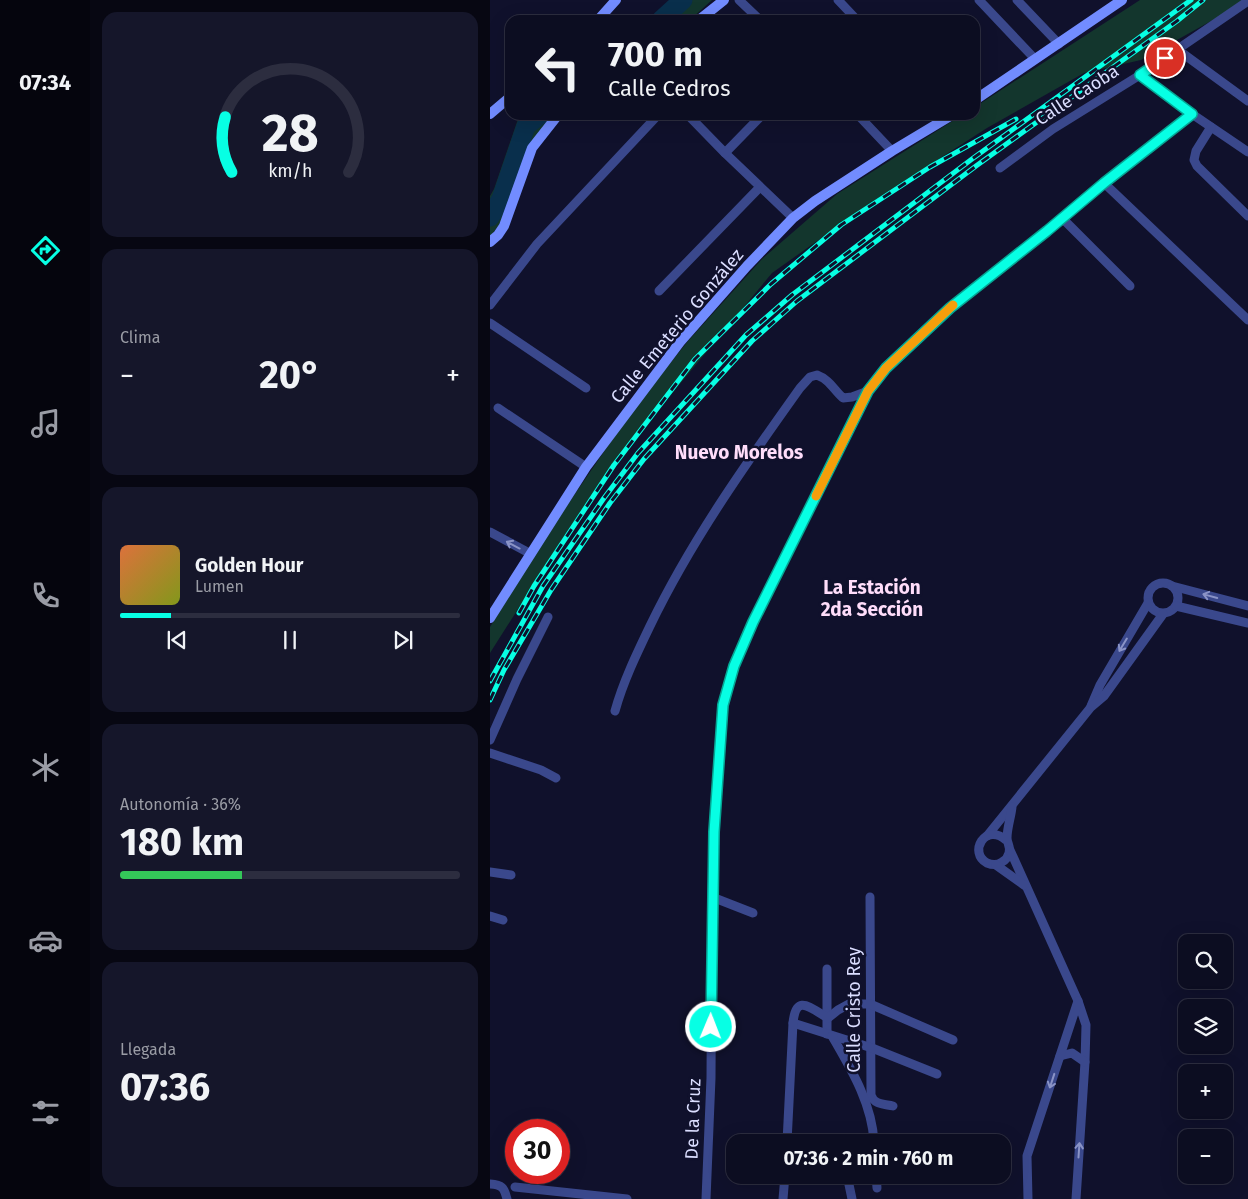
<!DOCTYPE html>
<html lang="es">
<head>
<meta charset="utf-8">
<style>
  :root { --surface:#0c0d21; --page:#15162a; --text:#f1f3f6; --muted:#9a9ca5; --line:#2c2d3f; --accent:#07ffe4 }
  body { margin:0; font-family:"Fira Sans",sans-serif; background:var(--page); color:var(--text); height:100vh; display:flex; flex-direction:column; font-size:19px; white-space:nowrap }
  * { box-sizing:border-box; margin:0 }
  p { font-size:16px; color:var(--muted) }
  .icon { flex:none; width:28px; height:28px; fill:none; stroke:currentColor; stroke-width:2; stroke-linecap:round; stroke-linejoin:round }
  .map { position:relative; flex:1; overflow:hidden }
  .panel { display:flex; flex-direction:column; gap:12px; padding:12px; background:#070712; width:400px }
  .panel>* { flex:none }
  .top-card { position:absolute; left:15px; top:15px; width:475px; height:105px; border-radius:15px; box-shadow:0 5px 20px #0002,0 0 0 1px var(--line); background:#0c0d21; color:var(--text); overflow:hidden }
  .tools { position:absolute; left:688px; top:934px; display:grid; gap:10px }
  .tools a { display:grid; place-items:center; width:55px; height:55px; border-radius:10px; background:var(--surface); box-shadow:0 5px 20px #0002,0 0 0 1px var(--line); font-size:25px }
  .speed { position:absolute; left:15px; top:1119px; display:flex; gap:10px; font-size:25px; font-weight:700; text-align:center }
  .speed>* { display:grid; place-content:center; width:65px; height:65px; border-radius:50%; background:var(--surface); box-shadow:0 5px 20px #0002,0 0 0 1px var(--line); line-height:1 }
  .speed .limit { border:8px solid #d22; background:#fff; color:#111 }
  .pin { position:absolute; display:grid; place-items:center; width:42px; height:42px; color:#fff; margin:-21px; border:2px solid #fff; border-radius:50%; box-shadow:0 1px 5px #0007 }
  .me { position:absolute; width:55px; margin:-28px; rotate:1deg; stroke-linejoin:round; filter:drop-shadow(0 0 4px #0008) }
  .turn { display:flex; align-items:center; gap:18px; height:105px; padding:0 20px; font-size:22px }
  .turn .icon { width:65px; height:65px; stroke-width:2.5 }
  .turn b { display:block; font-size:35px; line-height:42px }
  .big { font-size:38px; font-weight:700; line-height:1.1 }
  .panel .widget { flex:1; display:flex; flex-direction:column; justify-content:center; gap:8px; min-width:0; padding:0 18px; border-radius:15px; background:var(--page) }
  .panel .dial { align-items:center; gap:0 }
  .dial svg { height:130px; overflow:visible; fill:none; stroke:var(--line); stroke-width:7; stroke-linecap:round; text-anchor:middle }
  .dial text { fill:var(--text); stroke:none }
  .song { display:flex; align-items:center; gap:15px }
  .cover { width:60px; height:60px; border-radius:8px; background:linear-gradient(135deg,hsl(20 70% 55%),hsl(70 70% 35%)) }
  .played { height:5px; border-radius:2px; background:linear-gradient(90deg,var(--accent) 15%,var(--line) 15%) }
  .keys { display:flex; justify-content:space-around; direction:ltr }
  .heat { display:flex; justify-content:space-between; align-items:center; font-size:28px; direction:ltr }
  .charge { height:8px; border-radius:4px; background:linear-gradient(90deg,#34c759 36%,var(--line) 0) }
  .trip { position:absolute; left:236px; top:1134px; width:285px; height:50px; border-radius:15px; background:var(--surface); box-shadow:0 5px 20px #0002,0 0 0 1px var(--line); font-weight:700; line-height:50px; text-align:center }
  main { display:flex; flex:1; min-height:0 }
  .dock { display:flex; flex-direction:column; width:90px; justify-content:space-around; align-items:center; background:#05050d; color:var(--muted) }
  .dock .icon { width:35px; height:35px }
  .dock .selected { color:var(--accent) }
  .dock b { font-size:22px; color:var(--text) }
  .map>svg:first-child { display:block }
</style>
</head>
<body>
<main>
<nav class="dock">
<b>07:34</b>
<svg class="icon selected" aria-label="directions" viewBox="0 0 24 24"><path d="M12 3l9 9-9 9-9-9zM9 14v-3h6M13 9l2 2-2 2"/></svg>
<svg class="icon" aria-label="music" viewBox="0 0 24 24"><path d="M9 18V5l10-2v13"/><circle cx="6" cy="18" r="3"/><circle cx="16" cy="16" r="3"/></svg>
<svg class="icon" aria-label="phone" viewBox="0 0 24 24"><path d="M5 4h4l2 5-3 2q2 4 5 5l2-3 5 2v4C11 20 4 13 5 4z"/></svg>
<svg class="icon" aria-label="climate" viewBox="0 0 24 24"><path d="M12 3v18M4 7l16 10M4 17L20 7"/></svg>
<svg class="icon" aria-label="car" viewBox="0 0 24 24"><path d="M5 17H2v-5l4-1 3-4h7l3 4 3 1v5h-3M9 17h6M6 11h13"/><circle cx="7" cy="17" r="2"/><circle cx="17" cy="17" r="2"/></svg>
<svg class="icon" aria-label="filters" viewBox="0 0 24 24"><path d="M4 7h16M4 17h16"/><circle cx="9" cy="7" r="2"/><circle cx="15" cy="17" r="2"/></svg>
</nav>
<section class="panel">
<div class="widget dial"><svg viewBox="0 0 100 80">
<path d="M14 69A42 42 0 1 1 86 69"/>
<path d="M14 69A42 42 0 0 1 10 35" stroke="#07ffe4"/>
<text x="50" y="56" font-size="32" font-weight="700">28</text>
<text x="50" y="72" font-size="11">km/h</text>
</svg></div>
<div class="widget"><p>Clima</p>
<div class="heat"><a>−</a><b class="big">20°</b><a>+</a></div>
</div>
<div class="widget">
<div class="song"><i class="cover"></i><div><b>Golden Hour</b><p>Lumen</p></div></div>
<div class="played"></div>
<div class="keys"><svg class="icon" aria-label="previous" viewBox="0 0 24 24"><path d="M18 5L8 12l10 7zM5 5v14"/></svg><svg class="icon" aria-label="pause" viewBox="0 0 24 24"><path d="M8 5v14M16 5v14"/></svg><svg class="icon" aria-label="next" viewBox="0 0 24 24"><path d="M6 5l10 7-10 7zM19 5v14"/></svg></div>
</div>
<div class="widget"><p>Autonomía · 36%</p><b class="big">180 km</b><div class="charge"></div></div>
<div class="widget"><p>Llegada</p><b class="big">07:36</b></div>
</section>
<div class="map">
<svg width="758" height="1199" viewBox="0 0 758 1199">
  <rect width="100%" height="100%" fill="#10112c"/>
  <g fill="#13362d">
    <path d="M181 0H222L200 20H159Z"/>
    <path d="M650 0H754L748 6 651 60 594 73 497 128 385 200 282 273 140 444 80 527 0 653V627L56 536 144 408 198 341 272 259 347 194 472 115H485V107Z"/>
    <path d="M34 115H66L60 119 15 217 0 237V196L4 189 28 119Z"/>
  </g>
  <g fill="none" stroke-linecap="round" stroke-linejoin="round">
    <g stroke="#092f4c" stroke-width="19">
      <path d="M171 20 193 0"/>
      <path d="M0 217 11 199 36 126 50 115"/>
    </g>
    <g stroke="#3a488c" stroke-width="9">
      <path d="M249 0 270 20"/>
      <path d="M348 0 367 20"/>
      <path d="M489 0 545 59"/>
      <path d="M527 0 569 44"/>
      <path d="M688 50 758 101"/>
      <path d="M650 75 702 114 758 152"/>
      <path d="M198 115 235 153 303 218"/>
      <path d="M368 115 402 151"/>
      <path d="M721 127 706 151 704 160 707 166 758 216"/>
      <path d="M235 153 272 115"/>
      <path d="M510 168 563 129 650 75 758 1"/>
      <path d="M614 183 758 320"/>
      <path d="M573 219 640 286"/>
      <path d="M169 291 270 187"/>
      <path d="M0 305 47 244 168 115"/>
      <path d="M0 323 96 388"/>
      <path d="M8 408 96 467"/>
      <path d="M0 532 41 554"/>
      <circle cx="673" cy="598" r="15"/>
      <path d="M682 586 758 606"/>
      <path d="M686 606 758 623"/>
      <path d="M601 706 610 685 658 603"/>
      <path d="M125 711C133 682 147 653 160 626 201 541 255 465 310 388L320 377 327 375C340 380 343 389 353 398L362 397 378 391"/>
      <path d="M0 740 27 679 58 617"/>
      <path d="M0 753 51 770 66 778"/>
      <path d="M497 836 601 707 614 696 673 614"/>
      <path d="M516 840C495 822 478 853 497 863 502 865 508 865 512 862 516 860 518 857 519 853 521 847 517 843 517 838 517 828 521 817 522 807"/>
      <path d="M520 850 588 1001 596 1025 595 1062 586 1199"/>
      <path d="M506 865 534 885"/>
      <path d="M0 872 21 875"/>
      <path d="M222 897 263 913"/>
      <path d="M380 897 381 1095C384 1105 395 1104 403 1106"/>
      <path d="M0 916 13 920"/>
      <path d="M337 969V1034"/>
      <path d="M303 1023 382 1048 447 1074"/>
      <path d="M342 1036C361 1069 382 1103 384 1142"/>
      <path d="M570 1056 582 1053 595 1062"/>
      <path d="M297 1142 303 1023C306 993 320 1008 338 1018L348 1010 359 1004H380L463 1040"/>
      <path d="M357 1175 362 1199"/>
      <path d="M386 1175 387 1188"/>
      <path d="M0 1184C12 1185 14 1187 17 1199"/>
      <path d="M25 1187 137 1199"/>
      <path d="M216 1199 221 1078 222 897 224 832 233 705 244 666 263 622 378 391 396 368 460 308 702 114"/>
      <path d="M293 1199 295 1175"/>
      <path d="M538 1199 537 1156 588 1001"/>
    </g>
    <g stroke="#728cff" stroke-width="10">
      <path d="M108 20 126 0"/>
      <path d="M209 20 234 0"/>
      <path d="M485 100 632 0"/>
      <path d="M0 114 20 97"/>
      <path d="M0 242 8 235 14 226 42 148 68 115"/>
      <path d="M0 618 96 467 190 342 257 266 303 218 325 201 402 151 462 115"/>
    </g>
    <defs>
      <g id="rail">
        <path d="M29 613 44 586 124 465 205 359 281 284 351 225 440 167 526 119"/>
        <path d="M0 681 53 586 114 498 148 453 256 335 302 295 482 159 701 0"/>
        <path d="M0 700 14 670 61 590 120 503 154 459 262 341 307 301 486 166 687 21 713 0"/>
      </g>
    </defs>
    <use href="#rail" stroke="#07ffe4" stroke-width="5"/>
    <use href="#rail" stroke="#10112c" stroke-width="3" stroke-dasharray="9" stroke-linecap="butt"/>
  </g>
  <defs><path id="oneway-shaft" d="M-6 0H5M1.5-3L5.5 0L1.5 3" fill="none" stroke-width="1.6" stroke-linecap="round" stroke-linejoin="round" transform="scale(1.25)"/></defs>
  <g stroke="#8a93c6">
    <use href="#oneway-shaft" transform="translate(23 545) rotate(-152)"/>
    <use href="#oneway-shaft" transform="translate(720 596) rotate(-165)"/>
    <use href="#oneway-shaft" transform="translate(633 645) rotate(121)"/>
    <use href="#oneway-shaft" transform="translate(562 1081) rotate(108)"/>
    <use href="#oneway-shaft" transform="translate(589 1150) rotate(-86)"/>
  </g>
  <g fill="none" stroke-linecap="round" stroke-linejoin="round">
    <defs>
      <path id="route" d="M221 1027 224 832 233 705 244 666 263 622 378 391 396 368 460 308 557 231 614 183 702 114 650 75 675 58"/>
    </defs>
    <use href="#route" stroke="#05a694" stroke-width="12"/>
    <use href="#route" stroke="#07ffe4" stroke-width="9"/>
    <path stroke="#f59e0b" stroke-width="9" d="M326 496 378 391 396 368 463 305"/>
  </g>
  <g text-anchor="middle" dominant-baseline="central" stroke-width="5" stroke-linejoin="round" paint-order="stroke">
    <g font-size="18" fill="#dbdeff" stroke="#10112c">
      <text transform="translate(587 95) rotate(-33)">Calle Caoba</text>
      <text transform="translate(187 326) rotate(-50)">Calle Emeterio González</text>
      <text transform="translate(364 1010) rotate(-90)">Calle Cristo Rey</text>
      <text transform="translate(203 1119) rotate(-88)">De la Cruz</text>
    </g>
    <g font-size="19" font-weight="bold" fill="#ffddfa" stroke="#10112c">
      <text x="249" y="452">Nuevo Morelos</text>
      <text x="382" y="587">La Estación<tspan x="382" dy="22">2da Sección</tspan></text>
    </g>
  </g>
</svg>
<div class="tools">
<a><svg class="icon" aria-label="search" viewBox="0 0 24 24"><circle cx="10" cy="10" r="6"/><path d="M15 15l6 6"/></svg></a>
<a><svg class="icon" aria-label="layers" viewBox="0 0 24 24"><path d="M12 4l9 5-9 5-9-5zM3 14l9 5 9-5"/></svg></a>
<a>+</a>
<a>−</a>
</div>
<div class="speed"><div class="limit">30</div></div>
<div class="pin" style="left:675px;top:58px;background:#d93025"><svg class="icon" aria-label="arrive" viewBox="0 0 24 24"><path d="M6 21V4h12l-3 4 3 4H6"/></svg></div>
<svg class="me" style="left:221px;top:1027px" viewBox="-20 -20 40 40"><circle r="17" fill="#07ffe4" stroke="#fff" stroke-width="3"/><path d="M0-11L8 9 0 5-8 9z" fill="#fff"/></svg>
<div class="trip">07:36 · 2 min · 760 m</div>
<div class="top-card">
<div class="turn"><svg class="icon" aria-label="left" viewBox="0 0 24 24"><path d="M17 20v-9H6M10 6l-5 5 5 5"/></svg><div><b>700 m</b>Calle Cedros</div></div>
</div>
</div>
</main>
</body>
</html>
